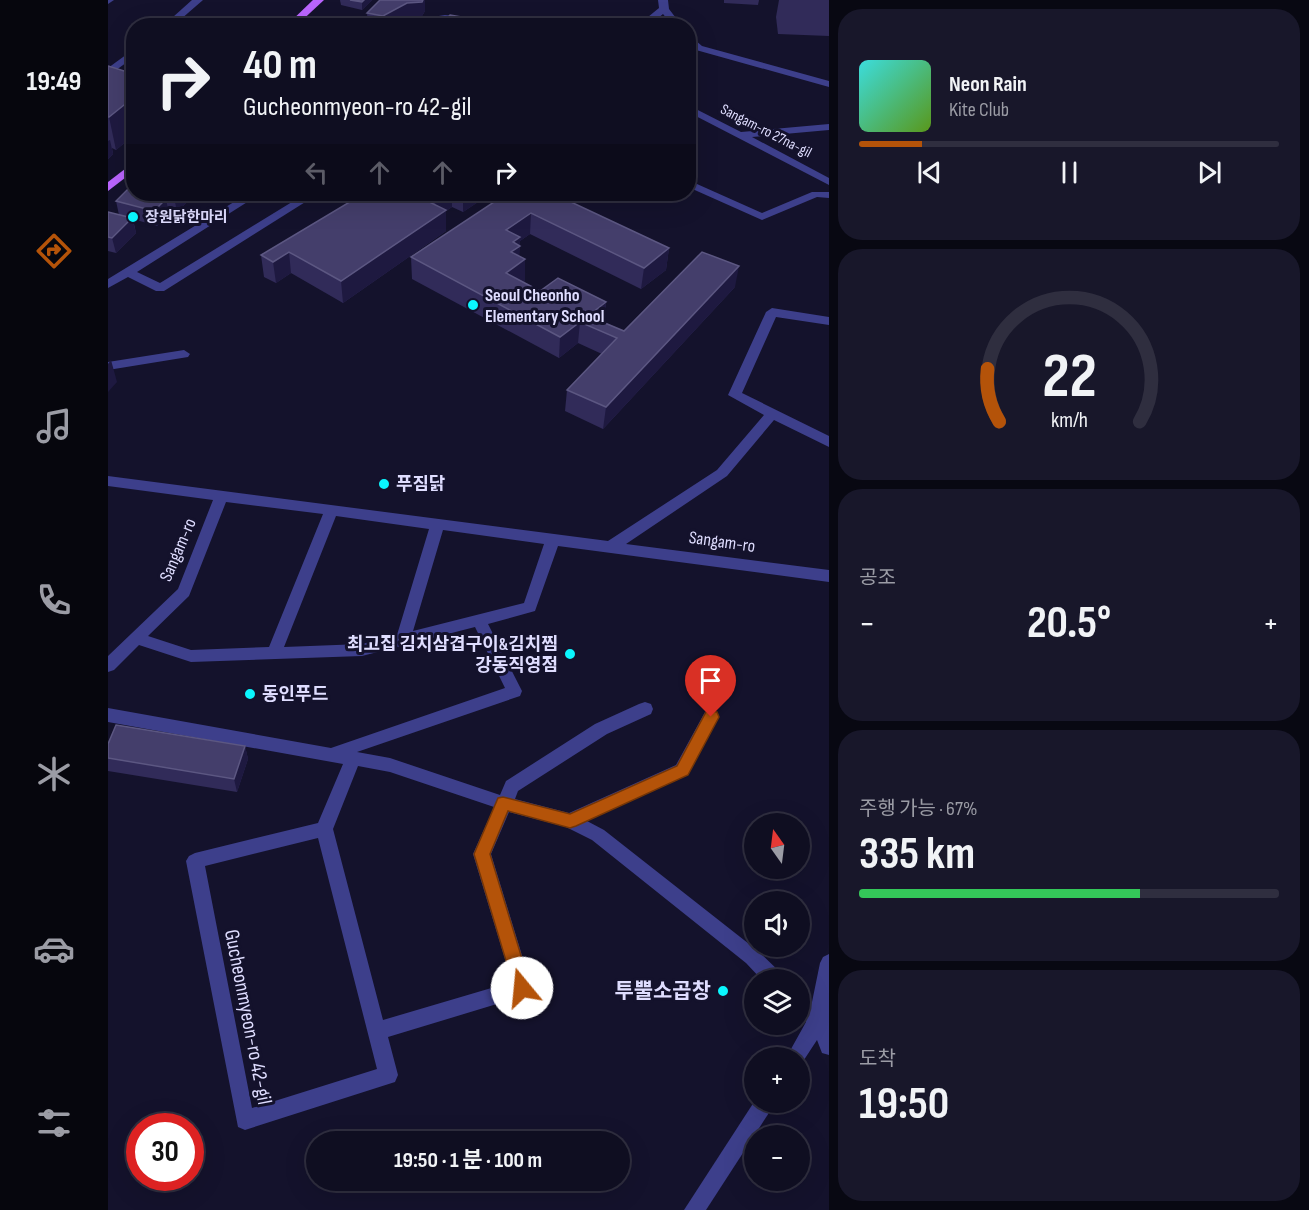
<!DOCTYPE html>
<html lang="ko">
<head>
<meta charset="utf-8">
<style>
  :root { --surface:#0f0e21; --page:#18172a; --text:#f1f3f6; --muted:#9b9ca5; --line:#2f2e3f; --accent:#b45309 }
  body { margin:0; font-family:"Sofia Sans Condensed","Noto Sans KR",sans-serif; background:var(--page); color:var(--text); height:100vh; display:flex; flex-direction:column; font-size:22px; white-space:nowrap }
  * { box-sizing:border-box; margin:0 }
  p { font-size:20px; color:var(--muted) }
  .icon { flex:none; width:33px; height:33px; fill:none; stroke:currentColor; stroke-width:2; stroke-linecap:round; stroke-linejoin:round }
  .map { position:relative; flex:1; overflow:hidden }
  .details { display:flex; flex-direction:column; gap:9px; padding:9px; background:#080812; width:480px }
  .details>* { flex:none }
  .top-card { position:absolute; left:18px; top:18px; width:570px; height:183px; border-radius:24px; box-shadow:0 6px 24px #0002,0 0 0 2px var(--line); background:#0f0e21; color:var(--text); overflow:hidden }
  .needle { width:39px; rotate:346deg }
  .fabs { position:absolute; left:636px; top:813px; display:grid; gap:12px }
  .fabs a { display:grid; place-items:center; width:66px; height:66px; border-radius:50%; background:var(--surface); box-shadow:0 6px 24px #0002,0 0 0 2px var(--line); font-size:30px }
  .speed { position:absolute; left:18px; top:1113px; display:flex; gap:12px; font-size:30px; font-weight:700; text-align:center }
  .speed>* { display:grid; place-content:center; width:78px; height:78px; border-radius:50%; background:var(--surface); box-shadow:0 6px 24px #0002,0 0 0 2px var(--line); line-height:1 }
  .speed .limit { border:9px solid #d22; background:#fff; color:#111 }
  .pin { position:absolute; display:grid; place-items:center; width:51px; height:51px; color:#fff; margin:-62px -26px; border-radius:50% 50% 50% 0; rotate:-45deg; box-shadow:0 0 6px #0007 }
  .pin .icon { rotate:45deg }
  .me { position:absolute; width:66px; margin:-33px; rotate:343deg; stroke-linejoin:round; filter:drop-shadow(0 0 4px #0008) }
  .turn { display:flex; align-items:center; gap:21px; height:126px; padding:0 18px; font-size:27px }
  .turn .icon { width:78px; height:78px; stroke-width:2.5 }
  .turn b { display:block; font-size:42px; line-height:51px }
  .lanes { display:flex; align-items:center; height:57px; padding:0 18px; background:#0003; justify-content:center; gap:30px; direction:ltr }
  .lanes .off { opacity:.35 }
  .big { font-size:45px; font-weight:700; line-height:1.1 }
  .details .card { flex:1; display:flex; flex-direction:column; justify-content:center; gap:9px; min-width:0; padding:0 21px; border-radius:24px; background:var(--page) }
  .details .dial { align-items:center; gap:0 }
  .dial svg { height:156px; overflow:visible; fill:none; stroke:var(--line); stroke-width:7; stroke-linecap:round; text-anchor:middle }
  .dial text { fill:var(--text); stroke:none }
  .song { display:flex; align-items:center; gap:18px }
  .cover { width:72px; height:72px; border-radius:9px; background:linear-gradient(135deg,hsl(180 70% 55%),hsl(90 70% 35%)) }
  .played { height:6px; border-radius:3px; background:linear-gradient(90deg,var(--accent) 15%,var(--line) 15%) }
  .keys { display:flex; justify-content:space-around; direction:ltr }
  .heat { display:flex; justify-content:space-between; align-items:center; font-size:33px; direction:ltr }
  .charge { height:9px; border-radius:4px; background:linear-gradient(90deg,#34c759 67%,var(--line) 0) }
  .trip { position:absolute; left:198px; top:1131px; width:324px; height:60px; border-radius:30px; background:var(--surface); box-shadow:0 6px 24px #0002,0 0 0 2px var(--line); font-weight:700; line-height:60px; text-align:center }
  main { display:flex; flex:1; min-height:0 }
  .tabs { display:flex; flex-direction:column; width:108px; justify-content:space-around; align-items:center; background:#06060d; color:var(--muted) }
  .tabs .icon { width:42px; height:42px }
  .tabs .selected { color:var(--accent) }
  .tabs b { font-size:27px; color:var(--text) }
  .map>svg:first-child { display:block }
</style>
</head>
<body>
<main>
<nav class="tabs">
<b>19:49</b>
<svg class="icon selected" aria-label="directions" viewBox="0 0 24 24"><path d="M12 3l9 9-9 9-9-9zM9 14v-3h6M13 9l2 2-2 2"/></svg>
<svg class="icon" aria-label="music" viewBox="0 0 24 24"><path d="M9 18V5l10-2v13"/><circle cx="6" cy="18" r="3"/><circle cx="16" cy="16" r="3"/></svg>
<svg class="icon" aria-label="phone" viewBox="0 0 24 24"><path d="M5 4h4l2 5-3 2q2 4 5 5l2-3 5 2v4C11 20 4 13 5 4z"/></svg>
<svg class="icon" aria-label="climate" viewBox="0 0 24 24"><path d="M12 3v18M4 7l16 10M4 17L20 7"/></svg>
<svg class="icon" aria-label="car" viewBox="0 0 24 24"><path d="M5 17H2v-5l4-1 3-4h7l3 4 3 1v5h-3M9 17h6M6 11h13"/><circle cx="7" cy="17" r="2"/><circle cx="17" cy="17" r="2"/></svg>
<svg class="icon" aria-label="filters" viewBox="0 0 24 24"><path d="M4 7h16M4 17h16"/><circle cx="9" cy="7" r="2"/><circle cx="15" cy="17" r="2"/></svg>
</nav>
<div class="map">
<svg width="721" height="1210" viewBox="0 0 721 1210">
  <rect width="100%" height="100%" fill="#14122c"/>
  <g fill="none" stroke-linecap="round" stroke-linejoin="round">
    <g fill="#3d3f8b" fill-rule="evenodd">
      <path d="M0 0H6L0 4Z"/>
      <path d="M84 0H95L65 26H55Z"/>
      <path d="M550 0H560L561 9 574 26H565L555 14 540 26H529L551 8Z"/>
      <path d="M337 15 376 19 406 26 337 21 295 26 312 19Z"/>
      <path d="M580 34 594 46 721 81V87L588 50 580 43Z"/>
      <path d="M26 49V57L0 76V68Z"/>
      <path d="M580 105 633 132 721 124V130L644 137 721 178V185L580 112Z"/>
      <path d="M580 180 654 213 704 192H721V198L709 197 654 220 580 187Z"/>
      <path d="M139 194H152L29 272 52 283 197 194H210L56 291H48L20 277 0 288V279Z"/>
      <path d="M664 308 721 317V325L668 317 634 393 721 436V447L666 420 619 476 518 544 721 570V582L450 546 427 611 380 624 414 691 412 696 249 752 282 758 392 795 398 781 487 724 531 704 537 702 543 704 545 709 543 714 499 734 410 791 407 799 461 813 568 765 597 712 603 710 609 712 611 717 580 775 479 821 496 830 650 951 674 974 676 980H654L638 963 484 840 458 827 401 812 383 854 424 988 422 994 280 1037 290 1075 287 1082 137 1130 130 1127 78 861 81 856 87 853 210 823 235 764 0 722V708L223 748 397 688 367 627 254 656 83 662 31 645 6 670 0 672V656L70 589 105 500 0 486V476L500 541 609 470 656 415 620 395 658 312ZM118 502 215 514 161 647 83 650 40 636 81 596ZM228 516 321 529 289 635 254 644 176 647ZM335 530 436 544 416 603 305 631ZM250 766 282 772 386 807 365 854 404 982 275 1020 225 829ZM210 838 269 1069 144 1108 97 866Z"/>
      <path d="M76 350 82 354 80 357 0 370V362Z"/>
      <path d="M721 954V1055L714 1053 709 1040 692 1066V1058H678L698 1022 692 1015V994L704 1002 712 963 715 957Z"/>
      <path d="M646 1102H668L598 1210H576Z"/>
    </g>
    <g fill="#ba65fe" fill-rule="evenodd">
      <path d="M205 0H216L188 26H178Z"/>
      <path d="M26 162V171L0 191V182Z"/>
    </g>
  </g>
  <g fill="#312b59">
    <path d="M232 0H264L254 10 233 5Z"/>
    <path d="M616 0H651L650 5 616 3Z"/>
    <path d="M671 0H721V36L670 34 668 17Z"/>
    <path d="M317 11 314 16 300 17 285 26H260L259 13Z"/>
    <path d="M0 66 26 74V135L8 150 4 148 5 154 0 159Z"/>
    <path d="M26 194H80L81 200 69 212 60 209 61 214 49 226 25 219 28 233 8 253 0 251V212L11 215 8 201Z"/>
    <path d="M255 194H382L355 212 344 207 338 211V231L235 303 183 273 168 283 156 277 153 255Z"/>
    <path d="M398 194 561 248 558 270 533 289 422 234 412 241 411 256 417 281 415 282 432 291 498 302 496 322 516 331 627 287 495 429 457 411 459 390 494 354 470 343 451 358 304 279 303 257Z"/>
    <path d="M0 744 137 746 140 759 129 792 0 771Z"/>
  </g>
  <g fill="#1e1940">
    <path d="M256 0H264L254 10V2Z"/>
    <path d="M317 0V11L314 16 300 17 285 26H276L275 16 299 3Z"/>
    <path d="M365 19V26H358Z"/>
    <path d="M26 97V135L8 150 1 117Z"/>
    <path d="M2 140 5 154 0 159V141Z"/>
    <path d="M70 194H80L81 200 69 212 66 197Z"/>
    <path d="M332 194H344V207L338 211V231L235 303 233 281 328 217 327 196Z"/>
    <path d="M355 194H382L355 212Z"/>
    <path d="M58 199 61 214 49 226 46 211Z"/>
    <path d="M423 213 422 234 412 241 411 264 417 259V281L397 295 398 230Z"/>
    <path d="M24 218 28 233 8 253 4 238Z"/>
    <path d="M561 248 558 270 533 289 536 268Z"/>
    <path d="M181 252 183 273 168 283 165 262Z"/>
    <path d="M631 266 627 287 495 429 498 407Z"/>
    <path d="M498 302 496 323 480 316Z"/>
    <path d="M472 322 470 343 451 358 452 337Z"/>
    <path d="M3 360 9 382 0 392V364Z"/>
    <path d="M137 746 140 759 129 792 126 779Z"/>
  </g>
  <g fill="#443e6b" stroke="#5c5782" stroke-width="1.5">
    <path d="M242 0H256L254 2Z"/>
    <path d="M272 0H315L314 2 299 3 275 16 259 13Z"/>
    <path d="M342 15 365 19 358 26 336 25 332 26Z"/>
    <path d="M370 21 384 26H366Z"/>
    <path d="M194 22 209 26H190Z"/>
    <path d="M310 23 317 26H307Z"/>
    <path d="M0 66 26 74V97L1 117H0Z"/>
    <path d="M20 189 26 191V194H36L58 199 46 211 8 201Z"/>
    <path d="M53 194H70L66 197Z"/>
    <path d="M255 194H305L338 210 233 281 181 252 165 262 153 255Z"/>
    <path d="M322 194H332L327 196Z"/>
    <path d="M398 194H446L561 248 536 268 423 213 398 230 412 237 405 242 412 246 403 252 417 259 398 273 432 291 450 278 498 302 480 316 516 331 594 252 631 266 498 407 459 390 509 338 472 322 452 337 303 257Z"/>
    <path d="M0 212 24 218 4 238 0 237Z"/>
    <path d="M8 725 137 746 126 779 0 758V744Z"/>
  </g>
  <path fill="#b45309" stroke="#753606" stroke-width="1.5" d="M603 711 609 712 611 717 580 775 468 826 462 828 400 811 382 854 423 988 420 994 414 996 408 994 366 854 390 798 395 797 462 814 569 766 598 712Z"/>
  <g fill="#0af6fe" stroke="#14122c" stroke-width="2">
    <circle cx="25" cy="217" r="6"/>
    <circle cx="365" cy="305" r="6"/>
    <circle cx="276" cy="484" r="6"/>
    <circle cx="462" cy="654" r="6"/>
    <circle cx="142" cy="694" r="6"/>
    <circle cx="615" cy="991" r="6"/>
  </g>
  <g text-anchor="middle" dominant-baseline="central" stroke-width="6" stroke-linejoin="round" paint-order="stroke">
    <g font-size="15" fill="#dfddff" stroke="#14122c">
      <text transform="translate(658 131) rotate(27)">Sangam-ro 27na-gil</text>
    </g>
    <g font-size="15" font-weight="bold" fill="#dfddff" stroke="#14122c" text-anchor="start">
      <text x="37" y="217">장원닭한마리</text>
    </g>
    <g font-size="18" font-weight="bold" fill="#dfddff" stroke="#14122c" text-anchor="start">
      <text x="377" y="295">Seoul Cheonho<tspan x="377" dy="21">Elementary School</tspan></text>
      <text x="288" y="484">푸짐닭</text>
      <text x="450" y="644" text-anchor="end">최고집 김치삼겹구이&amp;김치찜<tspan x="450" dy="21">강동직영점</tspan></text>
      <text x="154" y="694">동인푸드</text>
    </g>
    <g font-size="18" fill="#dfddff" stroke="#14122c">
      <text transform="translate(614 542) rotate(8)">Sangam-ro</text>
      <text transform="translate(70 550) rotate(-67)">Sangam-ro</text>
    </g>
    <g font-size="21" font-weight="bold" fill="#dfddff" stroke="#14122c" text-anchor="end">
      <text x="603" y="991">투뿔소곱창</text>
    </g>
    <g font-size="21" fill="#dfddff" stroke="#14122c">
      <text transform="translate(140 1017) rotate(79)">Gucheonmyeon-ro 42-gil</text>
    </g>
  </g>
</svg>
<div class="fabs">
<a><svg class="needle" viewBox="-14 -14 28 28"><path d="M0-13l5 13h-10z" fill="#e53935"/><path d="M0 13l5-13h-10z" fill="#9b9ca5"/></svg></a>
<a><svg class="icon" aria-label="sound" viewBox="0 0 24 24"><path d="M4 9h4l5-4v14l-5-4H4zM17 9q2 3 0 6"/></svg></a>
<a><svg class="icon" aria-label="layers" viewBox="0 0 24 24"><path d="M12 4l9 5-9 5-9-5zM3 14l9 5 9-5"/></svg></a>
<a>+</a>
<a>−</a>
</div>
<div class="speed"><div class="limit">30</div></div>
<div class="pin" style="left:603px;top:717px;background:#d93025"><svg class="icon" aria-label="arrive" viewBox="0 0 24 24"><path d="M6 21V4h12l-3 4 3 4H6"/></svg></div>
<svg class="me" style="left:414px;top:988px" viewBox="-20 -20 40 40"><circle r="19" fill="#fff"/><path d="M0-13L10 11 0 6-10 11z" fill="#b45309"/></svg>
<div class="trip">19:50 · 1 분 · 100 m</div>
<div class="top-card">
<div class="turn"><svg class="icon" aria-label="right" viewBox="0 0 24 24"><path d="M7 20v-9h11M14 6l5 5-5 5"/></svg><div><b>40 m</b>Gucheonmyeon-ro 42-gil</div></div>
<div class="lanes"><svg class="icon off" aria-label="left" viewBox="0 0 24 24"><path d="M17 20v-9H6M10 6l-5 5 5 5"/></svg><svg class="icon off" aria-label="ahead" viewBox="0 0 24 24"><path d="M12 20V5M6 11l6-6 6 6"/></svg><svg class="icon off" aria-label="ahead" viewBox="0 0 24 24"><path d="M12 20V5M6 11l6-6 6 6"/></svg><svg class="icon" aria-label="right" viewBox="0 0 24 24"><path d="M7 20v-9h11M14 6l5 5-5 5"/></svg></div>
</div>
</div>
<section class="details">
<div class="card">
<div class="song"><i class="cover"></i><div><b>Neon Rain</b><p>Kite Club</p></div></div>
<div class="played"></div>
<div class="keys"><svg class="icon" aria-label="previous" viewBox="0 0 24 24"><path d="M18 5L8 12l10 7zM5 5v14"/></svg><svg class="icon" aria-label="pause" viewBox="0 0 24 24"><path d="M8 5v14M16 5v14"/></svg><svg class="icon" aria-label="next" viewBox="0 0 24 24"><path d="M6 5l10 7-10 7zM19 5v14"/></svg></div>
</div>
<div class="card dial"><svg viewBox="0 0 100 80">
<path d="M14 69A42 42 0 1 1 86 69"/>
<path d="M14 69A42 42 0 0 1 8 42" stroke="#b45309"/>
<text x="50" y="56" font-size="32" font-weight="700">22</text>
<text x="50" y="72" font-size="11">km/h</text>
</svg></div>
<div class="card"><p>공조</p>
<div class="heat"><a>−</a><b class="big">20.5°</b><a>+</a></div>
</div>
<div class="card"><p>주행 가능 · 67%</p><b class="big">335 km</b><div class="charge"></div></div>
<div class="card"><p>도착</p><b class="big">19:50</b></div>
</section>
</main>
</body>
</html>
